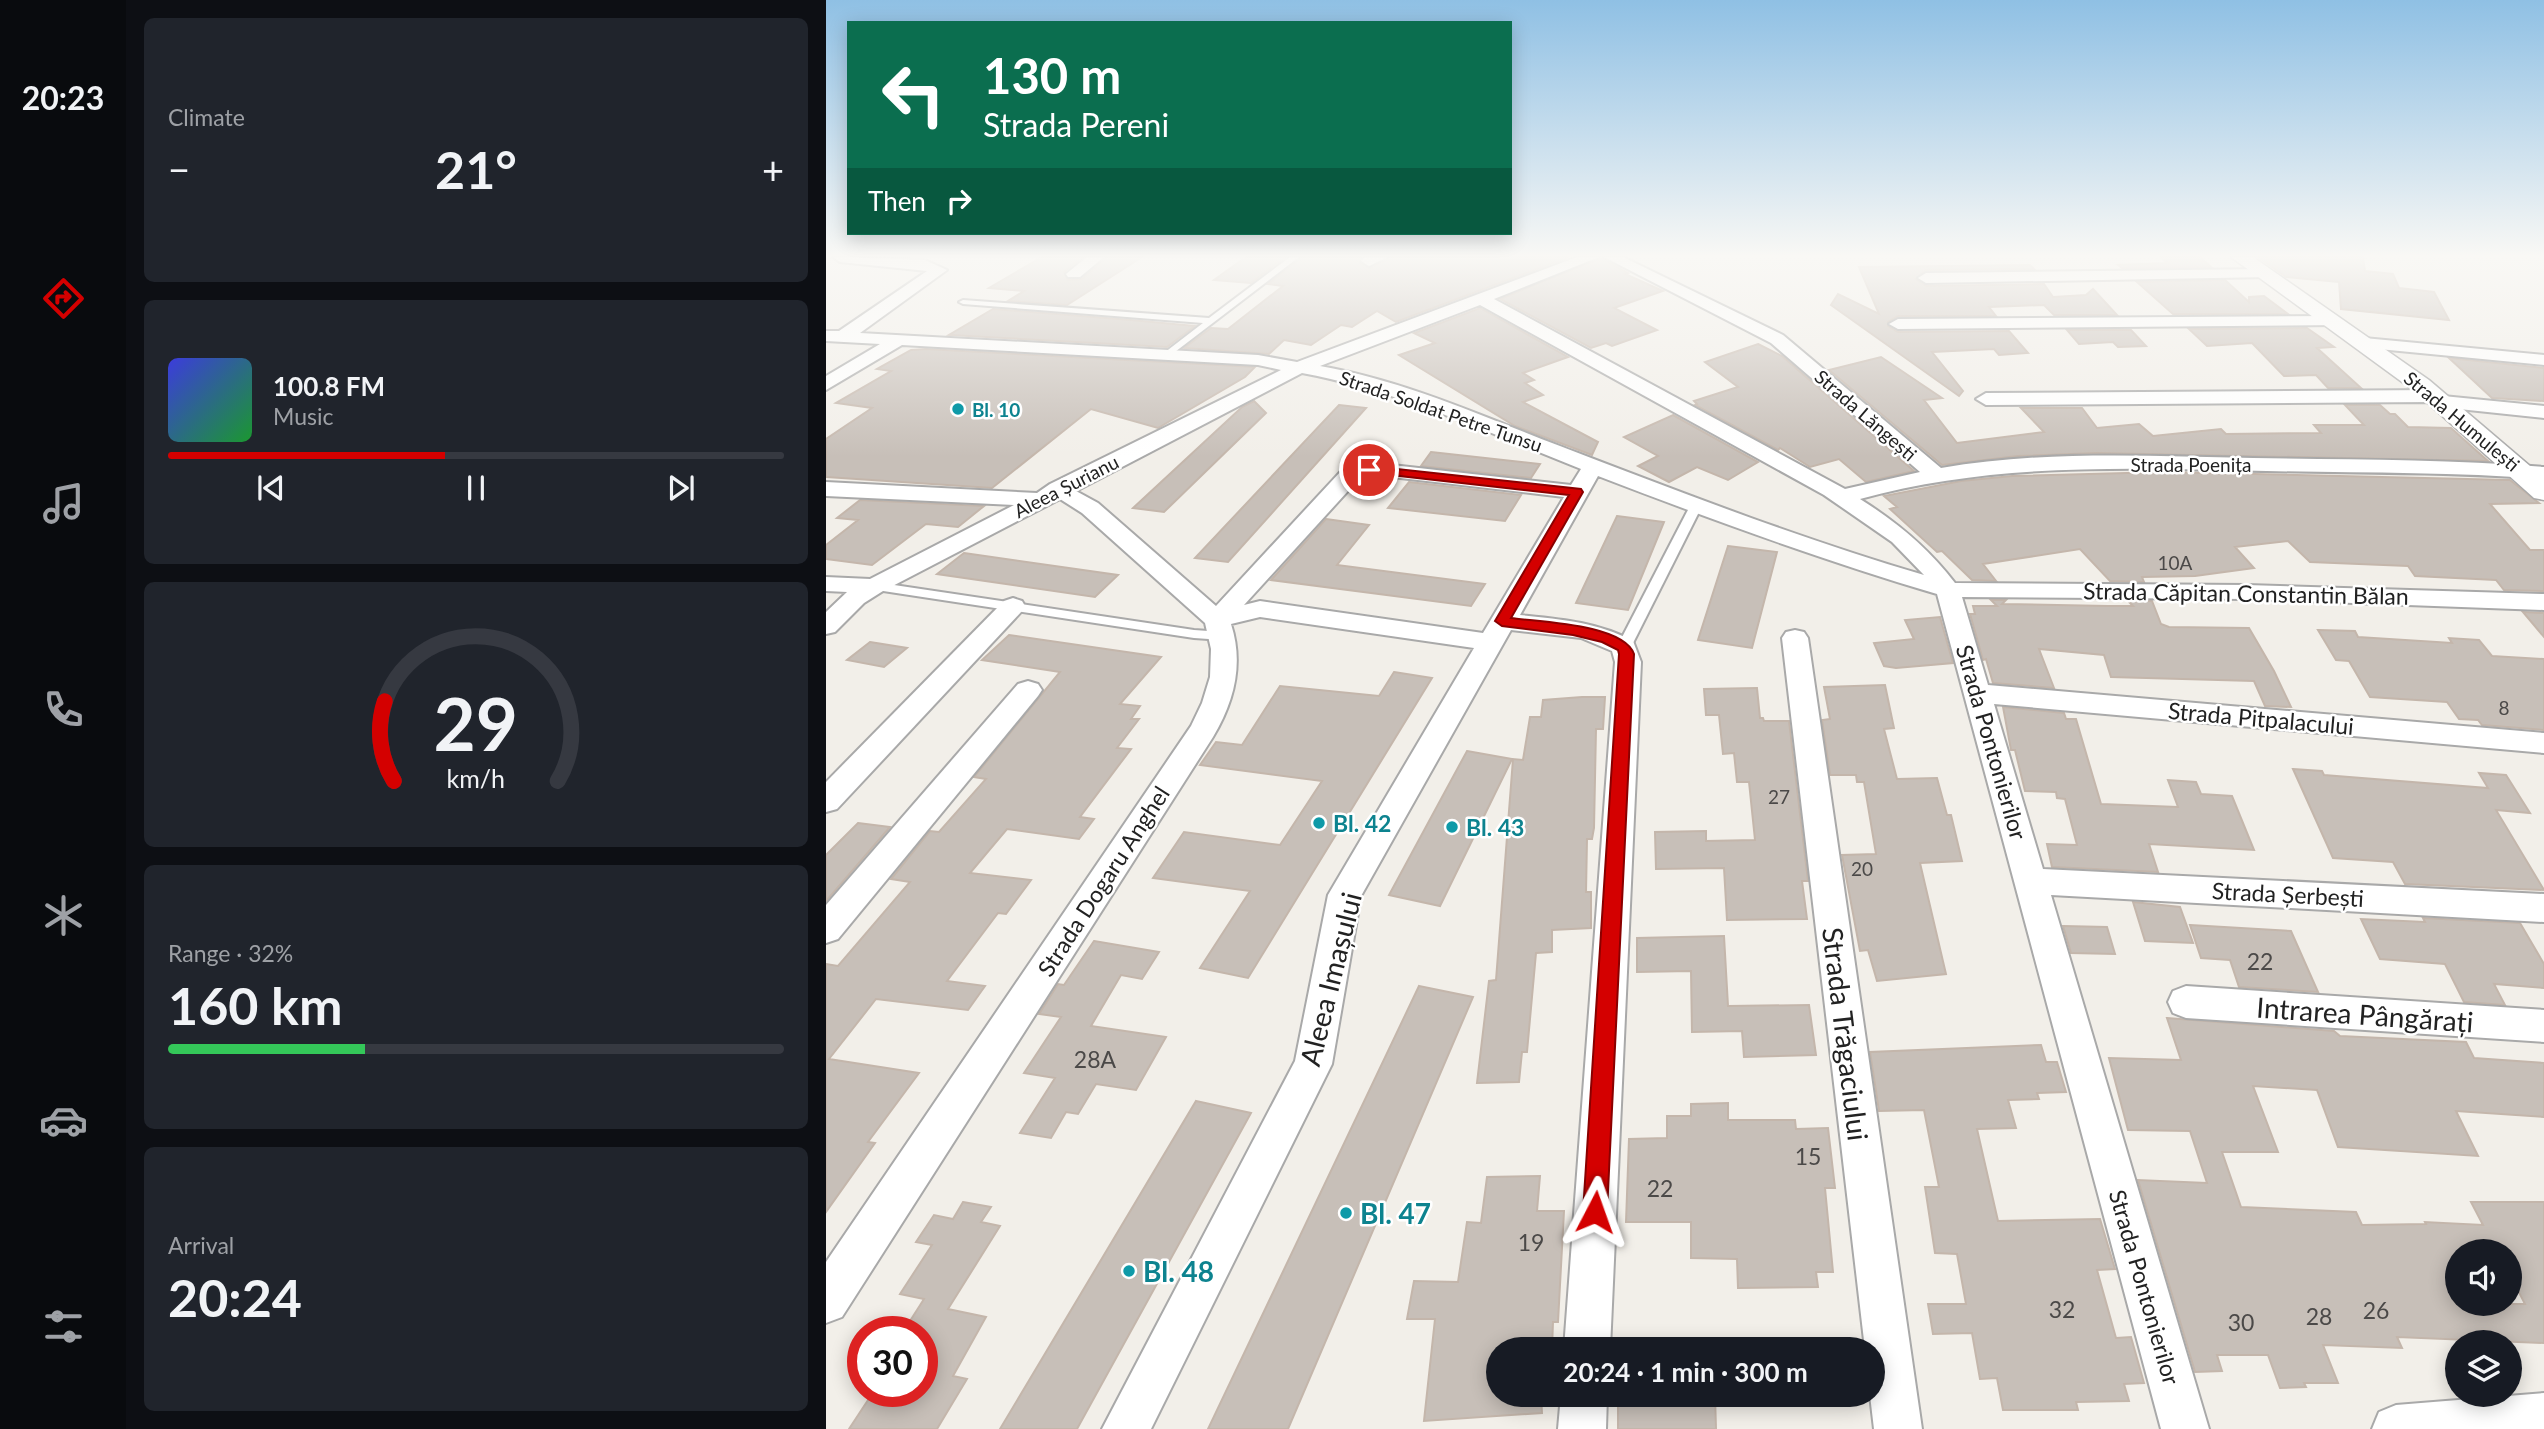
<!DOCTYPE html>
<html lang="en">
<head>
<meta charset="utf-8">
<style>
  :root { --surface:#171b24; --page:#20242c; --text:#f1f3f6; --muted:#9ea1a6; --line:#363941; --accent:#d40000 }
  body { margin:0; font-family:Lato,sans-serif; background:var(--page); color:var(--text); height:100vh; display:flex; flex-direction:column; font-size:26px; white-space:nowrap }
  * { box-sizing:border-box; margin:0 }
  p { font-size:23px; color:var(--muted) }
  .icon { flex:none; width:38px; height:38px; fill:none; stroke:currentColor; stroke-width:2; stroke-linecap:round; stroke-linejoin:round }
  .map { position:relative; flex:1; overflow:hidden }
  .side { display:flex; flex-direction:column; gap:18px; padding:18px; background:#0d0f14; width:700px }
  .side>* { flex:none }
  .top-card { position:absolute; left:21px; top:21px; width:665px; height:214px; border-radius:0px; box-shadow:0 4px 18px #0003; background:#0b6e4f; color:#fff; overflow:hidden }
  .fabs { position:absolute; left:1619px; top:1239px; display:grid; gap:14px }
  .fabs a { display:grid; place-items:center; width:77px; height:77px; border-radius:50%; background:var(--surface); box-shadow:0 4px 18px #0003; font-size:35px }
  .speed { position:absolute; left:21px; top:1316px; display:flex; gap:14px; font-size:35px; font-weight:700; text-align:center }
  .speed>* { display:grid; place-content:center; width:91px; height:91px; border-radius:50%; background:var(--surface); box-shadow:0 4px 18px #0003; line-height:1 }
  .speed .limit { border:10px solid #d22; background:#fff; color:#111 }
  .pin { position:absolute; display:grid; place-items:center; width:60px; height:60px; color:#fff; margin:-30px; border:4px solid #fff; border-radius:50%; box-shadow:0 2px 7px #0007 }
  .me { position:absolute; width:77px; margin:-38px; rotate:4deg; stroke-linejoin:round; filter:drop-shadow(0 0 5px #0008) }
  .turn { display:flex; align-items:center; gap:24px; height:147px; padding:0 21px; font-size:32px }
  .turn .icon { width:91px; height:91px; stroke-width:2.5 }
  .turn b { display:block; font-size:49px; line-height:60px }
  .then { display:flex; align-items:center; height:66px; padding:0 21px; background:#0003; gap:14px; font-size:26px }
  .big { font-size:52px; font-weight:700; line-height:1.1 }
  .side .widget { flex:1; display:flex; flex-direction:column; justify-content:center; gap:10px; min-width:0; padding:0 24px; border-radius:10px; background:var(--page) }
  .side .dial { align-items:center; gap:0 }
  .dial svg { height:182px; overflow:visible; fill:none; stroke:var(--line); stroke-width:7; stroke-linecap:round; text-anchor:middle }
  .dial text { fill:var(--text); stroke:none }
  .song { display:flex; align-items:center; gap:21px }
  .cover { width:84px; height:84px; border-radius:10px; background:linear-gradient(135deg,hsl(240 70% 55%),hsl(130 70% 35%)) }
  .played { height:7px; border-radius:4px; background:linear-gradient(90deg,var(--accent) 45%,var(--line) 45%) }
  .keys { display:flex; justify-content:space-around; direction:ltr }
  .heat { display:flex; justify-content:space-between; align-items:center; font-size:38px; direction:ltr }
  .charge { height:10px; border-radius:5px; background:linear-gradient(90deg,#34c759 32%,var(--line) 0) }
  .trip { position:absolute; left:660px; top:1337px; width:399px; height:70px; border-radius:35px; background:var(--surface); box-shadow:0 4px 18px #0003; font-weight:700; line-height:70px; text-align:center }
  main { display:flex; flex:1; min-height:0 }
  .dock { display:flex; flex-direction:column; width:126px; justify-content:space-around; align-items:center; background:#090b0e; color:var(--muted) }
  .dock .icon { width:49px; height:49px }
  .dock .selected { color:var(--accent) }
  .dock b { font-size:32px; color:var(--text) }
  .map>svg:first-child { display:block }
</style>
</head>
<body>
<main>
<nav class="dock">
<b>20:23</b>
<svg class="icon selected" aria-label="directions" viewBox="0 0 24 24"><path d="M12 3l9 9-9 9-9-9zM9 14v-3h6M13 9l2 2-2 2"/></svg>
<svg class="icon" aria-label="music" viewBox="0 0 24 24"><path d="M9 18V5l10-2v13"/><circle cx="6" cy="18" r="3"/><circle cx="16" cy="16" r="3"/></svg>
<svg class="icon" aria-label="phone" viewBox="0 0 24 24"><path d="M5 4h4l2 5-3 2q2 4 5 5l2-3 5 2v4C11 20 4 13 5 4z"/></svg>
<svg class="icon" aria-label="climate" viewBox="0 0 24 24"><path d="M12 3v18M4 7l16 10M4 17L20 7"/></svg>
<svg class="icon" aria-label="car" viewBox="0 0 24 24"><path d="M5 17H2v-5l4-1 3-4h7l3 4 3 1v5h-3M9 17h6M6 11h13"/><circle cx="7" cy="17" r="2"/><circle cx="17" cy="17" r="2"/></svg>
<svg class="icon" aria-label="filters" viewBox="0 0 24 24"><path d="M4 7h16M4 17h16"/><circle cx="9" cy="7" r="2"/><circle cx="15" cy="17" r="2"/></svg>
</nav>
<section class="side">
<div class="widget"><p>Climate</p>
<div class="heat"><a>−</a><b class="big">21°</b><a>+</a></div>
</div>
<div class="widget">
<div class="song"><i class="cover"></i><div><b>100.8 FM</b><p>Music</p></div></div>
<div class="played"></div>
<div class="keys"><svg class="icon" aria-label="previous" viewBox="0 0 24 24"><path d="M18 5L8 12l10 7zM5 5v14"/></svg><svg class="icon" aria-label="pause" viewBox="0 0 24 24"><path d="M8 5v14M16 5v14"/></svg><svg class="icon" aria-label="next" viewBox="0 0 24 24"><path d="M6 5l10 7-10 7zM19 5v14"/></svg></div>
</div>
<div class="widget dial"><svg viewBox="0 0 100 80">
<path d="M14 69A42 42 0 1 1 86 69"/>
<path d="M14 69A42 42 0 0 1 10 34" stroke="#d40000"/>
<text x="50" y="56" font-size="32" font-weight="700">29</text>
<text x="50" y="72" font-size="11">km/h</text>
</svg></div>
<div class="widget"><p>Range · 32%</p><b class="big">160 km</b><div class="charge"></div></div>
<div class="widget"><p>Arrival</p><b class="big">20:24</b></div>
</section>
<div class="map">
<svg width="1718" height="1429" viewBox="0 0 1718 1429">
  <rect width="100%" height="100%" fill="#f2efe9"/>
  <g fill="#c7bfb8" stroke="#c4b6ab" stroke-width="2" fill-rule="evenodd">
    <path d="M216 257H257L238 272 242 280 256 279 281 257H316L241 305 182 301 198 291 163 288Z"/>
    <path d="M420 257H459L425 283 388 280Z"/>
    <path d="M476 257H535L534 263 544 268 564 257H743L570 322 551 311 526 327 515 325 485 345 458 340 443 354 358 348 385 328 402 329 457 286 442 284Z"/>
    <path d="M1335 257H1374L1385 267 1296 268 1292 265 1341 263Z"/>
    <path d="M1432 257H1537L1539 271 1567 274 1573 288 1608 292 1623 320 1515 309 1513 282 1460 277Z"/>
    <path d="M775 258 802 273 799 274 837 291 788 308 831 330 786 346 780 343 765 348 674 299Z"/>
    <path d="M1204 265 1208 269 1100 270 1090 279 1100 286 1218 284 1227 297 1260 295 1267 289 1291 315H1228L1218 305 1163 307 1170 316H1072L1062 322V326L1072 332 1183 331 1202 353 1173 355 1168 349 1106 352 1137 391 1133 396 1005 305 1012 294 1053 314 1033 267Z"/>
    <path d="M1399 280 1423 302V297L1438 296 1462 314H1347L1311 282Z"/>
    <path d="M654 308 742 357 697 373 708 380 699 383 717 395 697 402 772 442 766 455 689 426 573 355 609 343 588 333Z"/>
    <path d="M167 309 305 320 369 326 341 347 123 335Z"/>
    <path d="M1481 328 1508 347 1491 348 1535 388H1502L1490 375 1458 376 1426 343 1381 346 1363 329Z"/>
    <path d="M1241 330H1305L1320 346 1292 347 1287 342 1253 344Z"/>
    <path d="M932 344 956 356 1088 471 1040 482 1013 459 984 467 954 448 952 450 869 405 871 404 868 401 912 387 879 362Z"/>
    <path d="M100 349 429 367 419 377 332 428 265 409 166 488 0 477V439L46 408 10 403 65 371 51 369 85 350Z"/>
    <path d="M1055 357 1116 398 1098 400 1131 443 1218 432 1195 408H1256L1271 428 1313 424 1327 436 1395 429 1400 434 1495 433 1488 425H1538L1519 405H1554L1564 414H1569L1582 427 1625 428 1662 461 1271 453 1192 456 1116 465 1003 370Z"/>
    <path d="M1623 358 1718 368V401L1666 398Z"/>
    <path d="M428 401 440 413 338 512 307 508 416 407Z"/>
    <path d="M513 405 540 408 402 562 369 558Z"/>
    <path d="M847 415 932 462 902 480 871 467 843 482 812 466 832 456 798 437Z"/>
    <path d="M605 452 714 464 705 478 595 466Z"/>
    <path d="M1339 472 1684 480 1713 503 1664 504 1704 550H1718V591L1678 590 1670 580 1589 576 1582 566 1484 562 1462 541 1409 547 1428 568 1369 576 1316 577 1318 582 1284 581 1254 549 1157 564 1170 581 1146 580 1116 551 1111 552 1064 509 1071 507 1058 496 1135 481 1186 476Z"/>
    <path d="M583 482 695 495 679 521 562 508Z"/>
    <path d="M34 500 158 506 132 527 100 524 46 565 0 559V545L32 520 11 518Z"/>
    <path d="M791 516 838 522 802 610 750 603Z"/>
    <path d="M500 519 543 525 511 565 659 584 645 606 445 580Z"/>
    <path d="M902 546 951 552 926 648 872 640Z"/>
    <path d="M138 553 292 575 269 597 111 574Z"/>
    <path d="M1165 600H1180L1176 604 1282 606H1307L1302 601H1326L1335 624 1343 627 1423 628 1448 671 1465 707 1439 706 1428 681 1285 677 1278 655 1213 649 1228 688 1167 683 1160 659 1157 660 1144 614H1149L1147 606H1171Z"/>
    <path d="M1697 612 1718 613V637Z"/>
    <path d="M1114 617 1127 663 1070 668 1058 666 1048 643 1088 639 1079 620Z"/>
    <path d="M1492 630 1529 631 1532 637 1626 643 1623 638 1653 640 1666 656 1718 659V730L1656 725 1652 720 1633 719 1621 702 1544 697 1523 661 1510 660Z"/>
    <path d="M183 635 335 657 294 704 314 706 305 719H313L291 748 305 749 254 817 268 819 253 839 181 829 144 873 205 880 180 914 172 913 121 981 159 986 142 1010 50 999 3 1059 93 1073 42 1142 49 1143 0 1212V964L12 966 84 882 65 879 104 831 113 832 160 779 148 777 234 672 156 660Z"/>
    <path d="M44 642 81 648 58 667 21 660Z"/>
    <path d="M568 672 606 678 422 978 374 968 424 891 327 878 358 832 454 845 496 781 374 765 390 742 416 745 454 686 553 696Z"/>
    <path d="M1059 685 1068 728 1058 729 1071 779 1111 778 1121 815H1125L1136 861 1094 863 1120 974 1051 981 1042 950 1034 951 1016 855 1050 854 1038 782H1031L1030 775H1004L996 720 1004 719 998 687Z"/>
    <path d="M931 688 934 718H937L938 721H963L982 881H976L981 919 901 920 898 868 830 869 829 832 880 831V841L929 840 923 782H911L908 753 897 754 893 715H880L878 689Z"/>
    <path d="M756 697H779L777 729H770L768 828 766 839H761L760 892H765V928L726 930V952L710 953 701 1052H696L693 1082 651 1083 663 981 670 980 687 759 697 760 704 717H715L717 700Z"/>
    <path d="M1177 707 1238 713 1240 719H1250L1275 804 1352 807 1342 780 1370 782 1375 794 1406 796 1428 850 1323 844 1332 872 1226 867 1221 844 1251 845 1239 799 1231 798 1230 792 1199 791 1189 750H1185Z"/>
    <path d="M641 751 686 759 614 906 563 895Z"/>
    <path d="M1467 769 1496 771 1498 775 1662 788 1653 773 1680 775 1704 813 1670 810 1718 890 1579 884 1567 862 1507 858Z"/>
    <path d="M32 823 64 827 0 901V855Z"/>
    <path d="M1307 902 1354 907 1367 943 1319 941Z"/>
    <path d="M1597 918 1694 923 1718 964V988L1668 984 1679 1005 1638 1002 1619 964 1554 959 1535 919 1599 922Z"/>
    <path d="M1364 925 1465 931 1492 992 1413 987 1404 960 1375 958Z"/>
    <path d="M1237 926 1281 927 1289 954 1245 953Z"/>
    <path d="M898 936 902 1006 983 1005 990 1055 918 1057 916 1031 866 1032 865 971 811 972V938Z"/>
    <path d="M268 941 333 952 316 979 295 975 265 1026 340 1037 310 1090 270 1084 252 1114 240 1112 225 1138 194 1133 229 1078 198 1073 235 1017 213 1014 232 984 238 985Z"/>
    <path d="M593 986 647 997 462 1429H382Z"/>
    <path d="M1341 1018 1508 1031 1514 1036 1640 1042 1648 1058 1718 1063V1117L1630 1111 1652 1156 1512 1147 1491 1090 1427 1086 1452 1152H1396L1415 1207 1530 1212 1536 1225 1600 1224 1599 1222 1657 1225 1645 1202H1718V1343L1571 1337 1576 1348 1497 1345 1512 1383H1478L1480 1387 1454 1388 1442 1355H1391L1396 1371 1369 1372 1312 1180 1381 1183 1364 1131 1302 1130 1283 1058 1355 1060ZM1631 1251H1684V1275L1699 1304H1631Z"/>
    <path d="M1215 1045 1220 1062H1231L1240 1092 1211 1093 1213 1099 1182 1100 1190 1128 1151 1129 1172 1221 1274 1219 1289 1269 1271 1270 1290 1338 1305 1337 1318 1383 1298 1384 1303 1401 1250 1402 1252 1410H1177L1171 1378 1154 1379 1146 1333 1107 1334 1102 1304H1140L1131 1254 1109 1253 1099 1187H1113L1098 1110 1053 1111 1044 1052Z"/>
    <path d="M370 1101 425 1113 251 1429H174Z"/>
    <path d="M902 1103V1120H969L970 1129 1002 1128 1009 1188H999L1007 1272H990L992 1287 912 1288 911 1259 865 1258V1222H800L803 1139 841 1138V1116H865V1104Z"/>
    <path d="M714 1176 711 1211H738L732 1322H727L726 1349H672V1395H715L716 1413 598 1421 609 1319H581L588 1281 632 1282 641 1222 655 1223 661 1177Z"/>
    <path d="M137 1202 165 1207 155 1222 174 1226 122 1309 160 1317 127 1376 141 1379 111 1429H23L48 1391H96V1332H77L98 1299 74 1294 106 1245 90 1242 108 1215 127 1219Z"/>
    <path d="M792 1395H889L890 1429H792Z"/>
  </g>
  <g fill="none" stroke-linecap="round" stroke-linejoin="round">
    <defs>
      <g id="service">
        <path d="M464 257H473L341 358 337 355 338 353 377 323 137 304 133 302 137 300 383 318Z"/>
        <path d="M870 503 876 506 805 647 803 650H793L791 647 864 506Z"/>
        <path d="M48 582 368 630 397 632 403 636 397 640 368 638 44 589 42 586Z"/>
      </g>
      <g id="minor">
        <path d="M7 257 99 260 121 270 34 333 432 355 471 362 751 257H773L668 299 1019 489 1094 472 945 343 778 257H797L957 335 1115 468C1217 450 1324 456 1427 458 1524 460 1621 459 1718 467V479C1626 472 1534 473 1441 471 1305 468 1167 462 1034 499 1071 522 1102 548 1129 583L1421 585 1718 594V610L1421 599 1136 597 1162 685 1718 733V753L1168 704 1217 869 1718 894V922L1225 895 1383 1429H1335L1111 594C996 560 884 519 772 476L694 615C733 619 772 622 807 641L815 662 784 1349H738L789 662 786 651 755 638 685 630 535 896 506 1064 325 1429H276L469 1061 502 895 648 648 434 617 405 624C418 664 408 702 387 737L16 1317 0 1323V1262L365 726 376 703 384 677 385 649 379 623 256 513 234 499 57 591 38 603 9 632 0 634V612L21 592 0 591V577L44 579 188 505 0 496V482L211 493 224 484 455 370 432 365 76 345 0 390V376L54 344 0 341V331H13L101 271 14 262ZM654 305 998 495 1066 542 1098 575C975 539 854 492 734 446 656 416 576 380 494 366ZM476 373C572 391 664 433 755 469L745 485 557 464H543L516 470 390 606 272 503 250 491ZM543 476H557L738 497 657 633 434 601 418 605 532 480Z"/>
        <path d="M261 257H278L254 277H242L240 274Z"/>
        <path d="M562 257 543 266 535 261 539 257Z"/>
        <path d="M1438 269 1446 274 1444 277 1100 283 1092 278 1100 273Z"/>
        <path d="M1506 316 1514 321 1512 325 1072 329 1063 324 1072 319Z"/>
        <path d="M1538 338 1718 355V365L1532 347 1529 343Z"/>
        <path d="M1608 390 1617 396 1718 406V418L1614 407 1605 402 1160 405 1150 399 1160 393Z"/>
        <path d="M187 598 196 601 199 606 196 611 11 809 0 812V782L178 601Z"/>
        <path d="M969 630 978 632 982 638 1096 1429H1048L1044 1395H1046V1349H1039L956 638 960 632Z"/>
        <path d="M202 681 212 684 216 690 212 696 12 939 0 943V905L192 684Z"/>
        <path d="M1360 986 1718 1010V1042L1360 1018 1347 1013 1342 1002 1347 991Z"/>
        <path d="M1718 1393V1429H1546L1553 1412 1570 1405Z"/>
        <path d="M735 1395H781L780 1429H732Z"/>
      </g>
      <path id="tertiary" d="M1405 257H1427L1603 380 1718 478V500L1708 498 1587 390Z"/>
    </defs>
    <use href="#service" stroke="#a9a9a9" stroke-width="4"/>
    <use href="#minor" stroke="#a9a9a9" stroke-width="4"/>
    <use href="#tertiary" stroke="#a9a9a9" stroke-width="3"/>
    <use href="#service" fill="#fff" fill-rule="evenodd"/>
    <use href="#minor" fill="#fff" fill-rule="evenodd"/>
    <use href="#tertiary" fill="#fff" fill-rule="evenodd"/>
  </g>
  <linearGradient id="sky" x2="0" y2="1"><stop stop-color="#8fc0e4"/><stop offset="0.56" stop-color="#f9f8f5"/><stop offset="1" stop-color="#f9f8f5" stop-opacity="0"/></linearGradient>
  <rect width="1718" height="457" fill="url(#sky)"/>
  <path fill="#d40000" stroke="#8a0000" stroke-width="2" d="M543 466 755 489 757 492 685 618C714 622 797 624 808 654L781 1212 778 1220 769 1224 761 1220 757 1212 793 654 792 650 776 642 747 635 676 626 669 621 743 495 538 472 537 470Z"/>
  <g fill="#0f9aa8" stroke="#fff" stroke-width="2.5">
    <circle cx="132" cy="409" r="7"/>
    <circle cx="493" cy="823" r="7"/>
    <circle cx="626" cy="827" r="7"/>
    <circle cx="520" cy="1213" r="7"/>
    <circle cx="303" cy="1271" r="7"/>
  </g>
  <g text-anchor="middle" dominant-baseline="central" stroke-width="5" stroke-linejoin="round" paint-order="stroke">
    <g font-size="19" font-weight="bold" fill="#0d838f" stroke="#fff" text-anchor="start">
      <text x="146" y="409">Bl. 10</text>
    </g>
    <g font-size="19" fill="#222" stroke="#fff">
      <text transform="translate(615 411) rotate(19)">Strada Soldat Petre Tunsu</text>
      <text transform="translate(1040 415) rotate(41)">Strada Lăngești</text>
      <text transform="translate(1636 421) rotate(40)">Strada Humulești</text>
      <text x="1365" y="464">Strada Poenița</text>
      <text transform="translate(240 486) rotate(-27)">Aleea Șurianu</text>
    </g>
    <g font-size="19" fill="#4b4948">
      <text x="1349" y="562">10A</text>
      <text x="1678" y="707">8</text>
      <text x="953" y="796">27</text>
      <text x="1036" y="868">20</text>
    </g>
    <g font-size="23" fill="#222" stroke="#fff">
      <text transform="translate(1420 593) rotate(1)">Strada Căpitan Constantin Bălan</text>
      <text transform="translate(1435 718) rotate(5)">Strada Pitpalacului</text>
      <text transform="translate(1166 742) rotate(74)">Strada Pontonierilor</text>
      <text transform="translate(277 881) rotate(-57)">Strada Dogaru Anghel</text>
      <text transform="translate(1462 894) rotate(3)">Strada Șerbești</text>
      <text transform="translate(1319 1287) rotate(74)">Strada Pontonierilor</text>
    </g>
    <g font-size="23" font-weight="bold" fill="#0d838f" stroke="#fff" text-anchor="start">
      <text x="507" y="823">Bl. 42</text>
      <text x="640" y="827">Bl. 43</text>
    </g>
    <g font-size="23" fill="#4b4948">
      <text x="1434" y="961">22</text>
      <text x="269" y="1059">28A</text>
      <text x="982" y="1156">15</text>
      <text x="834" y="1188">22</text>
      <text x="705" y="1242">19</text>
      <text x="1236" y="1309">32</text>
      <text x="1550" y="1310">26</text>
      <text x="1493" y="1316">28</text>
      <text x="1415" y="1322">30</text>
    </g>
    <g font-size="28" fill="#222" stroke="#fff">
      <text transform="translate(504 979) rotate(-76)">Aleea Imașului</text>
      <text transform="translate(1539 1014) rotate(4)">Intrarea Pângărați</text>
      <text transform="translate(1020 1034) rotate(83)">Strada Trăgaciului</text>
    </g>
    <g font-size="28" font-weight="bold" fill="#0d838f" stroke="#fff" text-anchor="start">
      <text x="534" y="1213">Bl. 47</text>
      <text x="317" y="1271">Bl. 48</text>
    </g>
  </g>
</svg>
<div class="fabs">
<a><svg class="icon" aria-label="sound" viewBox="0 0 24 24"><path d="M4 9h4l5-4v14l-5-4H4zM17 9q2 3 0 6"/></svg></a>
<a><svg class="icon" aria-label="layers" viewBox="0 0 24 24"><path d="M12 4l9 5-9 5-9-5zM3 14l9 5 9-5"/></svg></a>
</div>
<div class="speed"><div class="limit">30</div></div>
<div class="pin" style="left:543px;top:470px;background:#d93025"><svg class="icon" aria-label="arrive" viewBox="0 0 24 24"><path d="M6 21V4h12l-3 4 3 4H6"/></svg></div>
<svg class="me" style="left:769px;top:1212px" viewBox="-20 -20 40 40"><path d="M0-17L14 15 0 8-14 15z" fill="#d40000" stroke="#fff" stroke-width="4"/></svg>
<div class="trip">20:24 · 1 min · 300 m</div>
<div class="top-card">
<div class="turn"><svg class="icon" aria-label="left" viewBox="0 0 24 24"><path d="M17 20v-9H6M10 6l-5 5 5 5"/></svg><div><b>130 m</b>Strada Pereni</div></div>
<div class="then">Then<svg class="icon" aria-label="right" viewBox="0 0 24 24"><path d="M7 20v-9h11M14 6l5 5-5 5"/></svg></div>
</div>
</div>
</main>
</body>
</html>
